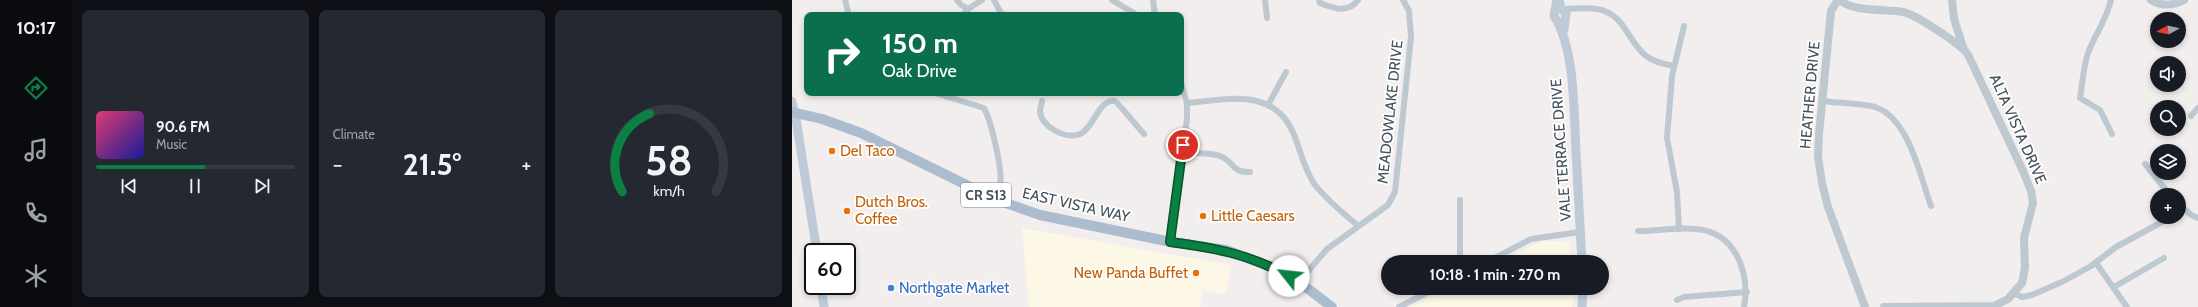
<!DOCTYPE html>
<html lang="en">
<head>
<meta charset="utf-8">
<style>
  :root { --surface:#171b24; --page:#242831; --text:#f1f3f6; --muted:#9ea1a6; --line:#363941; --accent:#0b8043 }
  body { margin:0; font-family:Cabin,sans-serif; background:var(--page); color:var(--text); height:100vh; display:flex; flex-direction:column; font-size:15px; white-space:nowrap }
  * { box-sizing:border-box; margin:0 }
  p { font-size:13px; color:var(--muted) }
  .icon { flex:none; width:22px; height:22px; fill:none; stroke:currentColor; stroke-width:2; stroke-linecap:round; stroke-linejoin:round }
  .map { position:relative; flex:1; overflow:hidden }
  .sheet { display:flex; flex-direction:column; gap:10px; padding:10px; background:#0d0f14; width:720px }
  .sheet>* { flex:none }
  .guide { position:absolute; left:12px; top:12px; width:380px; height:84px; border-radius:8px; box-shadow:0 2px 6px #0003; background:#0b6e4f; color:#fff; overflow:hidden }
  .needle { width:26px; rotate:262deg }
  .controls { position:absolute; left:1358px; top:12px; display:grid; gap:8px }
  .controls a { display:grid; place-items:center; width:36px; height:36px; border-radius:50%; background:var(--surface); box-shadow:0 2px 6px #0003; font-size:20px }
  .speed { position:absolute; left:12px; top:243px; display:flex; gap:8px; font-size:20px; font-weight:700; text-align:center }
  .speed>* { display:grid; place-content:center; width:52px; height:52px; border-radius:50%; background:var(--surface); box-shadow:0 2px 6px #0003; line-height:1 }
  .speed .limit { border:2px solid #111; border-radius:6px; background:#fff; color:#111 }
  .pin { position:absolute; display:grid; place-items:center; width:34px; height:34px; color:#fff; margin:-17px; border:2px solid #fff; border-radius:50%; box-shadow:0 1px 4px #0007 }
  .me { position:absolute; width:44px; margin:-22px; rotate:299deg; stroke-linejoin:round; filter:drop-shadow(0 0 3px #0008) }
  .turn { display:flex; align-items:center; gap:14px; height:84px; padding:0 12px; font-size:18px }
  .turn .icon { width:52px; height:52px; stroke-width:2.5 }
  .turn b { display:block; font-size:28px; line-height:34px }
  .big { font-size:30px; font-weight:800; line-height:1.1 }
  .sheet .card { flex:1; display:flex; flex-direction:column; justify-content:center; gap:6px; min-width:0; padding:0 14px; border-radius:8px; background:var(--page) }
  .sheet .dial { align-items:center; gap:0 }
  .dial svg { height:104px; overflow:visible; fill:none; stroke:var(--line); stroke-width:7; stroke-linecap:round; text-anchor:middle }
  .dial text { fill:var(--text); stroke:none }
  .song { display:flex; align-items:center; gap:12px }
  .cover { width:48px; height:48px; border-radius:6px; background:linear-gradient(135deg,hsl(340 70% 55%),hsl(240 70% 35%)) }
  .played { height:4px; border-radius:2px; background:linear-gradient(90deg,var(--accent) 55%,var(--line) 55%) }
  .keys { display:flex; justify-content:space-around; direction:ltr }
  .heat { display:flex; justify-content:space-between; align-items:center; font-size:22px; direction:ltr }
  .sheet .tiles { flex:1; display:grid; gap:10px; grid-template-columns:repeat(3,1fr) }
  .trip { position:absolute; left:589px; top:255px; width:228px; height:40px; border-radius:20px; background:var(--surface); box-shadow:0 2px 6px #0003; font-weight:800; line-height:40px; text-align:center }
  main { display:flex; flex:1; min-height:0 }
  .dock { display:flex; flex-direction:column; width:72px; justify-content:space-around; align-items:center; background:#090b0e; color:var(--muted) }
  .dock .icon { width:28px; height:28px }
  .dock .active { color:var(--accent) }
  .dock b { font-size:18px; color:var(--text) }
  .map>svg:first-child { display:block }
</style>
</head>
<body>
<main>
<nav class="dock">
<b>10:17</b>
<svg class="icon active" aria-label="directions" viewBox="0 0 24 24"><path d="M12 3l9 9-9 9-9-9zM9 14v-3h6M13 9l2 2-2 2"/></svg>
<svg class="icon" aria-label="music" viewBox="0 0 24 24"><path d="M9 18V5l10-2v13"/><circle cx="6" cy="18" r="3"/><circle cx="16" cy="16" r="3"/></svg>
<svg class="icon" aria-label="phone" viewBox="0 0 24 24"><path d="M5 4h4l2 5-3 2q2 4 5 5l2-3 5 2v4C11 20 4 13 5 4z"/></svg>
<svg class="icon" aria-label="climate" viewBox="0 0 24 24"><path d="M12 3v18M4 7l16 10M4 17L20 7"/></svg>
</nav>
<section class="sheet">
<div class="tiles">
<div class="card">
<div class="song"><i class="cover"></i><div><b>90.6 FM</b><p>Music</p></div></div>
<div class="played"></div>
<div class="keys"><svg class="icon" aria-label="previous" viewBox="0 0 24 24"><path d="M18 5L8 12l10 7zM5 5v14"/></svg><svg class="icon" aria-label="pause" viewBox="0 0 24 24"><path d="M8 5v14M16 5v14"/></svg><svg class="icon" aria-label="next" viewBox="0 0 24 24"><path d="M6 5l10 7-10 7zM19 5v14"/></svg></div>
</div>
<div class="card"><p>Climate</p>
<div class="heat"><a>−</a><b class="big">21.5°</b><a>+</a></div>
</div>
<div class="card dial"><svg viewBox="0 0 100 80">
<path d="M14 69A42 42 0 1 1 86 69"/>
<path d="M14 69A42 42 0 0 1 35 9" stroke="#0b8043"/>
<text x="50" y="56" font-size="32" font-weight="700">58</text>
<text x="50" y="72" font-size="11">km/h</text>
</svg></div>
</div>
</section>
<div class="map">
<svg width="1406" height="307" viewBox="0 0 1406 307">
  <rect width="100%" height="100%" fill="#f1eeed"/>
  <g fill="#fdf7e5">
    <path d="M230 228 439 265 434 294 411 290 408 307H237Z"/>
    <path d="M751 241 777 242 779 262H708Z"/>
    <path d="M657 288H781L782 297 780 307H620Z"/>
  </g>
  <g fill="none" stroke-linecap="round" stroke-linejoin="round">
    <g stroke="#bdc8d1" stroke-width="6">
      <path d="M53 0 57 15"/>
      <path d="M165 0 169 5 176 9"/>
      <path d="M202 0 210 15"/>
      <path d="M320 0 345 15"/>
      <path d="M361 0 363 15"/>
      <path d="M473 0 475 18"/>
      <path d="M527 0 528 3C541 8 556 14 566 0"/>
      <path d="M1319 0C1315 18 1305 32 1298 48 1291 63 1291 82 1288 98L1308 110 1320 134"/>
      <path d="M771 9C781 9 795 7 805 9 833 14 835 40 853 55 861 62 872 64 882 66"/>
      <path d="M171 15 176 9 190 0"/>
      <path d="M143 93 192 108C199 121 211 170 208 184 206 188 202 193 199 197"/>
      <path d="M250 101C250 104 248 108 248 110 248 126 273 140 288 134 301 129 307 99 322 101 325 101 347 129 352 134"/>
      <path d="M1030 101C1047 103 1066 103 1083 107 1117 118 1128 176 1139 206"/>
      <path d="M395 103C438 99 484 87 503 137 509 153 513 171 523 185 535 200 551 213 565 225"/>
      <path d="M476 105 494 72"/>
      <path d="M1399 116 1406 108"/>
      <path d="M390 153C402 153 417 152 428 156 442 161 439 173 458 172"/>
      <path d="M1353 164 1378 195"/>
      <path d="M668 200V262"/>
      <path d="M1387 204 1399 215 1406 218"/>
      <path d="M887 229 885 192 875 138 880 76 892 26"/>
      <path d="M846 231C865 231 885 227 904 229 944 232 958 273 952 307"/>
      <path d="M379 242 395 118V103L389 83"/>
      <path d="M695 262 739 239 788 232"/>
      <path d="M1304 263 1335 307"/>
      <path d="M507 282 535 249 596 205 603 192 619 37 617 11 611 0"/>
      <path d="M1322 287 1372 258"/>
      <path d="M1222 293 1230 297 1240 295 1272 281 1299 266 1324 247 1379 217"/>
      <path d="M885 300 892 297 955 292"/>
      <path d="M607 307 644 288"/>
    </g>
    <g stroke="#bdc8d1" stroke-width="8">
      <path d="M1046 0 1039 11 1027 134 1026 157 1030 183 1036 207 1073 307"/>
      <path d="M1049 0C1058 12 1096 9 1111 12 1125 15 1161 40 1172 50 1176 53 1178 59 1180 63L1231 171 1239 191 1241 203 1232 238 1233 268 1230 283 1216 299 1202 306 1092 307"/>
      <path d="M1160 0 1162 19 1172 50"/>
      <path d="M1359 0C1369 6 1381 6 1392 0"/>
      <path d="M0 101 3 113"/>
    </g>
    <g stroke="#bfcad8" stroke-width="9">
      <path d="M765 0 762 16C783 47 782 114 784 152 786 189 788 225 790 262"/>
      <path d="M767 0 769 8 774 14 772 30"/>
      <path d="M3 113 25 252"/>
      <path d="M29 286 32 307"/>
      <path d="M790 307 791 288"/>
    </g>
    <path stroke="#abbccf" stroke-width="10" d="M0 112 30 119 69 133 205 200 248 215 379 242 434 250 484 269 507 282 540 307"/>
  </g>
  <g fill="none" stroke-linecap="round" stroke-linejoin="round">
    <defs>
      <path id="route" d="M391 145 378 242C424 248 456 254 497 276"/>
    </defs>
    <use href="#route" stroke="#07532c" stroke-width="10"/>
    <use href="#route" stroke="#0b8043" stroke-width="7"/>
  </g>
  <g fill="#e8710a" stroke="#fff" stroke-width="1.5">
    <circle cx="40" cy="151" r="4"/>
    <circle cx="55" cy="211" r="4"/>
    <circle cx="411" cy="216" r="4"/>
    <circle cx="404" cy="273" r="4"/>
  </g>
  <circle fill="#3f7fe0" stroke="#fff" stroke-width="1.5" cx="99" cy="288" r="4"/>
  <g text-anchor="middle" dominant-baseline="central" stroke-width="3.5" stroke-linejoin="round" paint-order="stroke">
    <rect fill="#fff" stroke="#7d858e" stroke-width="1" x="169" y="183" width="50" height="24" rx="3"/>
    <g font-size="14" font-weight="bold" fill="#45515d">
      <text x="194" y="195">CR S13</text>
    </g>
    <g font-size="15" fill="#45515d" stroke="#fff">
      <text transform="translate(1018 95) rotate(-85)">HEATHER DRIVE</text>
      <text transform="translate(598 112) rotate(-84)">MEADOWLAKE DRIVE</text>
      <text transform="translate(1226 129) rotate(66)">ALTA VISTA DRIVE</text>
      <text transform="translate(769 150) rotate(-94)">VALE TERRACE DRIVE</text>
      <text transform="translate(284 205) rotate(13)">EAST VISTA WAY</text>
    </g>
    <g font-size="15" fill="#c56008" stroke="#fff" text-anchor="start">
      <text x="48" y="151">Del Taco</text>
      <text x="63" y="202">Dutch Bros.<tspan x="63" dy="17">Coffee</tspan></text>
      <text x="419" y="216">Little Caesars</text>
      <text x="396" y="273" text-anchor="end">New Panda Buffet</text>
    </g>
    <g font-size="15" fill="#366cbe" stroke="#fff" text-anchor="start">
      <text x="107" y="288">Northgate Market</text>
    </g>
  </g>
</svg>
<div class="controls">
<a><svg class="needle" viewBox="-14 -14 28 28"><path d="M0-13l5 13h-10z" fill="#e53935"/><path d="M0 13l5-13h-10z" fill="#9ea1a6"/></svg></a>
<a><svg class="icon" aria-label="sound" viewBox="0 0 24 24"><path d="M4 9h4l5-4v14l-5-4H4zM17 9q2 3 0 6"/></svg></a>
<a><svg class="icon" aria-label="search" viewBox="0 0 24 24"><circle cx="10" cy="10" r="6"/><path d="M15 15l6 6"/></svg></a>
<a><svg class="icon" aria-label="layers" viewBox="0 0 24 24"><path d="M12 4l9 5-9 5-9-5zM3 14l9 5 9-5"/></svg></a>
<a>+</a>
</div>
<div class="speed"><div class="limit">60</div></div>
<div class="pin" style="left:391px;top:145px;background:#d93025"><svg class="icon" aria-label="arrive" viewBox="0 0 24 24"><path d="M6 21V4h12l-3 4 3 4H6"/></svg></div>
<svg class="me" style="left:497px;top:276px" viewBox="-20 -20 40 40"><circle r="19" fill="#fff"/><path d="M0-13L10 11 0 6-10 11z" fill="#0b8043"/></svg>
<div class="trip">10:18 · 1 min · 270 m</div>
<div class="guide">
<div class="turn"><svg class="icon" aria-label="right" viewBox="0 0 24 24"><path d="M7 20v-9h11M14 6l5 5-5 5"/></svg><div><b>150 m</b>Oak Drive</div></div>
</div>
</div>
</main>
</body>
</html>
